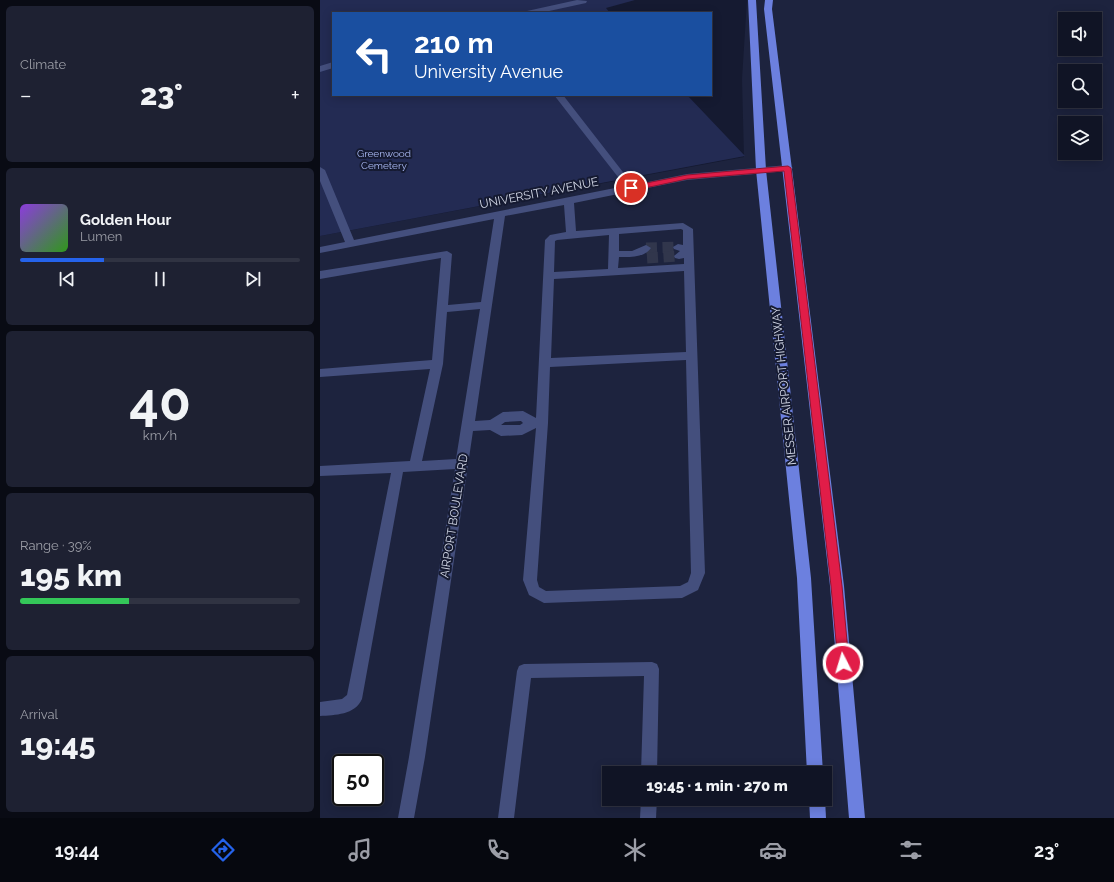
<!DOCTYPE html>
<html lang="en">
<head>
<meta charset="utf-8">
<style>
  :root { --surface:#101425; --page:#1e2132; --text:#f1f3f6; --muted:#9c9ea7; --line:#303342; --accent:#2563eb }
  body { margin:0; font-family:Raleway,sans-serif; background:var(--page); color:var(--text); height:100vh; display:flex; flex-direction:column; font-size:15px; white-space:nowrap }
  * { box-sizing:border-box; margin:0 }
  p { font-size:13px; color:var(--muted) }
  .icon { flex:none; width:22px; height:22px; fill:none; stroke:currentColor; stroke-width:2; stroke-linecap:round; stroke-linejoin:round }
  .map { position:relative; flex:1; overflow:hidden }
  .sheet { display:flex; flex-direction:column; gap:6px; padding:6px; background:#090b14; width:320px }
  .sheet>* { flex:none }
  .guide { position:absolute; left:12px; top:12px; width:380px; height:84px; border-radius:0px; box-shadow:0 2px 10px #0003,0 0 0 1px var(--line); background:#1a4fa0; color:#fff; overflow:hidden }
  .fabs { position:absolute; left:738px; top:12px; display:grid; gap:8px }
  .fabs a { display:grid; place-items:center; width:44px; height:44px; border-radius:0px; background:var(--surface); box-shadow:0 2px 10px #0003,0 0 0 1px var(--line); font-size:20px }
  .speed { position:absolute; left:12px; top:754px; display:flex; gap:8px; font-size:20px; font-weight:700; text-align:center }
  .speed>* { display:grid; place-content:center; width:52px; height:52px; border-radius:50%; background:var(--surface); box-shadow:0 2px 10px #0003,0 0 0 1px var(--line); line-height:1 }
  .speed .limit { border:2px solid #111; border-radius:6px; background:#fff; color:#111 }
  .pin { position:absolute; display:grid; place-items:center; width:34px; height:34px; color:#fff; margin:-17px; border:2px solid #fff; border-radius:50%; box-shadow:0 1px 4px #0007 }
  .me { position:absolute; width:44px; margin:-22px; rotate:355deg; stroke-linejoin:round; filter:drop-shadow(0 0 3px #0008) }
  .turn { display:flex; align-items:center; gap:14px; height:84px; padding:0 16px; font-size:18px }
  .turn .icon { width:52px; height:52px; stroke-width:2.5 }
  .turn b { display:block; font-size:28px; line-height:34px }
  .big { font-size:30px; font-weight:800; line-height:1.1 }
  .sheet .widget { flex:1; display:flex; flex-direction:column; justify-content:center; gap:6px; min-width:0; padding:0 14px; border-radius:6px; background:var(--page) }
  .sheet .dial { align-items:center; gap:0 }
  .dial b { font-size:52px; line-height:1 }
  .song { display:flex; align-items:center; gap:12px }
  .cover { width:48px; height:48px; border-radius:6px; background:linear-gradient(135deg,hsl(270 70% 55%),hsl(110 70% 35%)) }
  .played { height:4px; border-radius:2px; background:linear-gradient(90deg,var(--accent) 30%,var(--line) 30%) }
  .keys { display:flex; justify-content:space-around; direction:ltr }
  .heat { display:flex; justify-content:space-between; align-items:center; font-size:22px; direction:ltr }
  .charge { height:6px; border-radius:3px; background:linear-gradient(90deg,#34c759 39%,var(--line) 0) }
  .trip { position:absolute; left:282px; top:766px; width:230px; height:40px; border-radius:0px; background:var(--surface); box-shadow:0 2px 10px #0003,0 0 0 1px var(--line); font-weight:800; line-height:40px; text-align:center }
  .dock { display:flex; height:64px; justify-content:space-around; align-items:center; background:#06080f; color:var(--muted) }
  .dock .icon { width:28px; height:28px }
  .dock .selected { color:var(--accent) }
  .dock b { font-size:18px; color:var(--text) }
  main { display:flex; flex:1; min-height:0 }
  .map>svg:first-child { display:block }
</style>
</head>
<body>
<main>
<section class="sheet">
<div class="widget"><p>Climate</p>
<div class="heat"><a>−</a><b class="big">23°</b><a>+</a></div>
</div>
<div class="widget">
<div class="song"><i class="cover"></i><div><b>Golden Hour</b><p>Lumen</p></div></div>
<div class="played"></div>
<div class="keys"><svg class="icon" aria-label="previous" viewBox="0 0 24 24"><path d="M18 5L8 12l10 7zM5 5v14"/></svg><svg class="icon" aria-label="pause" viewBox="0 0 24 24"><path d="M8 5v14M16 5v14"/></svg><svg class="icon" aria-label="next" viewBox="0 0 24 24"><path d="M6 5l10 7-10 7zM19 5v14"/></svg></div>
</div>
<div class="widget dial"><b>40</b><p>km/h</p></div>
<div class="widget"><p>Range · 39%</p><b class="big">195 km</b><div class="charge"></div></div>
<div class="widget"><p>Arrival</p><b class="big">19:45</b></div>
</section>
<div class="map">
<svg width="794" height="818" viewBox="0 0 794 818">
  <rect width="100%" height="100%" fill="#151a31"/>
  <path fill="#1d233e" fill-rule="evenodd" d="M427 0H794V818H0V236L424 157 422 79ZM745 19H775V49H745ZM745 71H775V101H745ZM745 123H775V153H745ZM21 763H55V797H21ZM289 773H505V799H289Z"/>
  <path fill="#232b53" d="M0 0H315L286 8 290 13H13V95H367L425 156 0 236Z"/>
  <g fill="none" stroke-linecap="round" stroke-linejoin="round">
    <g stroke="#31364c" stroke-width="11" stroke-dasharray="11 5.5" stroke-linecap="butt">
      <path d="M326 248 358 247"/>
      <path d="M327 258 359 256"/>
    </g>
    <g fill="#444f7d" fill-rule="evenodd">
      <path d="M257 0 267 1 266 3 220 13H206L207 11Z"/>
      <path d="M13 62V68L0 72V66Z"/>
      <path d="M234 95H243L313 185 367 174 468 165 473 168 468 171 367 180 254 203 256 231 363 223 373 229 385 573 378 590 362 598 224 603 209 595 203 580 216 428 202 435 181 436 170 430 153 431 105 757 94 818H78L89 757 135 469 83 472 42 699C35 715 15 715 0 716V702L22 699 27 695 71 473 0 476V466L90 461 110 369 0 377V369L112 360 121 258 0 279V271L127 251 132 254 128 305 161 302 174 219 0 253V247L25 242 0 181V167L5 170 34 240 305 186ZM244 205 246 232 230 235 225 240 216 418 203 411 183 412 170 420 155 421 185 216ZM361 229 363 230V245L358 244 353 247 354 249 360 251 354 256 355 258 359 259 364 258V264L298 268 299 257C310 257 324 258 331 248L326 245 312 251H299V234ZM289 235 288 269 234 272 235 241 237 240ZM364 271 366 352 231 358 234 279ZM160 309 136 459 102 461 123 364 127 312ZM366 360 371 573 368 582 360 586 226 591 219 587 217 580 228 423 230 367ZM201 421 203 423 200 425H181L185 422Z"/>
      <path d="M332 662 337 664 339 669 337 773H321L324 676 211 678 194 818H178L197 671 199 666 204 664Z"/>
      <path d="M321 799H337L336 818H320Z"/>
    </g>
    <g fill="#6c80df" fill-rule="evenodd">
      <path d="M428 0H436L446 170 491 578 503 773H487L477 578 436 170Z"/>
      <path d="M445 0H453L452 9 524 586 545 818H529L510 586 444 9Z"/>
      <path d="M489 799H505L506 818H490Z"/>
    </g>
  </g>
  <path fill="#e11d48" stroke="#92132f" d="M468 166 471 168 522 586 529 663 527 667 523 668 519 667 518 663 511 586 464 171 367 179 311 191 307 188 311 186 367 175Z"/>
  <g text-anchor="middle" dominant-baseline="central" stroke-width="4" stroke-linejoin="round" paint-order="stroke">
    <g font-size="10" fill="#acbbf5" stroke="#151a31">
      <text x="64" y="153">Greenwood<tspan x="64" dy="12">Cemetery</tspan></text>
    </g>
    <g font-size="12" fill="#d2d7e6" stroke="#151a31">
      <text transform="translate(219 193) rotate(-11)">UNIVERSITY AVENUE</text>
      <text transform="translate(464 386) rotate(-96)">MESSER AIRPORT HIGHWAY</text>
      <text transform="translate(134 516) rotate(-81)">AIRPORT BOULEVARD</text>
    </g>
  </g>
</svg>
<div class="fabs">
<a><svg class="icon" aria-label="sound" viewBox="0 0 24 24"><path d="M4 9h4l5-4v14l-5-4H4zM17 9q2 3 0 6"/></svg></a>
<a><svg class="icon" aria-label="search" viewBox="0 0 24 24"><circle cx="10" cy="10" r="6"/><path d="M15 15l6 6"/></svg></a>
<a><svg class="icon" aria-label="layers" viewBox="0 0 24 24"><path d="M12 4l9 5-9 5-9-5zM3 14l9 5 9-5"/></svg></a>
</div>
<div class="speed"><div class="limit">50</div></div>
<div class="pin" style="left:311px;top:188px;background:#d93025"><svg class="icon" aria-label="arrive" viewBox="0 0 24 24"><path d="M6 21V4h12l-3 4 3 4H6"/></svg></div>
<svg class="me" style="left:523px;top:663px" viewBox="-20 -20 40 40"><circle r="17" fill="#e11d48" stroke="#fff" stroke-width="3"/><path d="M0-11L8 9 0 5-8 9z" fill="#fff"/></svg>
<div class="trip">19:45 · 1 min · 270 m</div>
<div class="guide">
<div class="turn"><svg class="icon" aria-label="left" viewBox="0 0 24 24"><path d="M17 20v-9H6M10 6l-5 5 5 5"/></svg><div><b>210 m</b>University Avenue</div></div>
</div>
</div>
</main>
<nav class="dock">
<b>19:44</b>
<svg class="icon selected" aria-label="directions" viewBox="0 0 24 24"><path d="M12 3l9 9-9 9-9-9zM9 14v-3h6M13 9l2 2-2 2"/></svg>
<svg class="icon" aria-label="music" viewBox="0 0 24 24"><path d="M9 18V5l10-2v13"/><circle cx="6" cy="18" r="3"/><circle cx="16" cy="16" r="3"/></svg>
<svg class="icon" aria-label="phone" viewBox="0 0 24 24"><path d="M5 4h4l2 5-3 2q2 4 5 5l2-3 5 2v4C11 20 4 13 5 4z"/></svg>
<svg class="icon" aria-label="climate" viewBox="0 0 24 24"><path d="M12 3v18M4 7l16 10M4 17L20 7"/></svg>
<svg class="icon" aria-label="car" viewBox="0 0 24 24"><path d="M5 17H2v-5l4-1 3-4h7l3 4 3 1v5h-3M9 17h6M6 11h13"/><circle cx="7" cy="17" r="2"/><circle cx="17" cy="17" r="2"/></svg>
<svg class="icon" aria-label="filters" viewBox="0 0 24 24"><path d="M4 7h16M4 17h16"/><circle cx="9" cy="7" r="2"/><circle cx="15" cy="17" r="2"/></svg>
<b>23°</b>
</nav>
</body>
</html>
